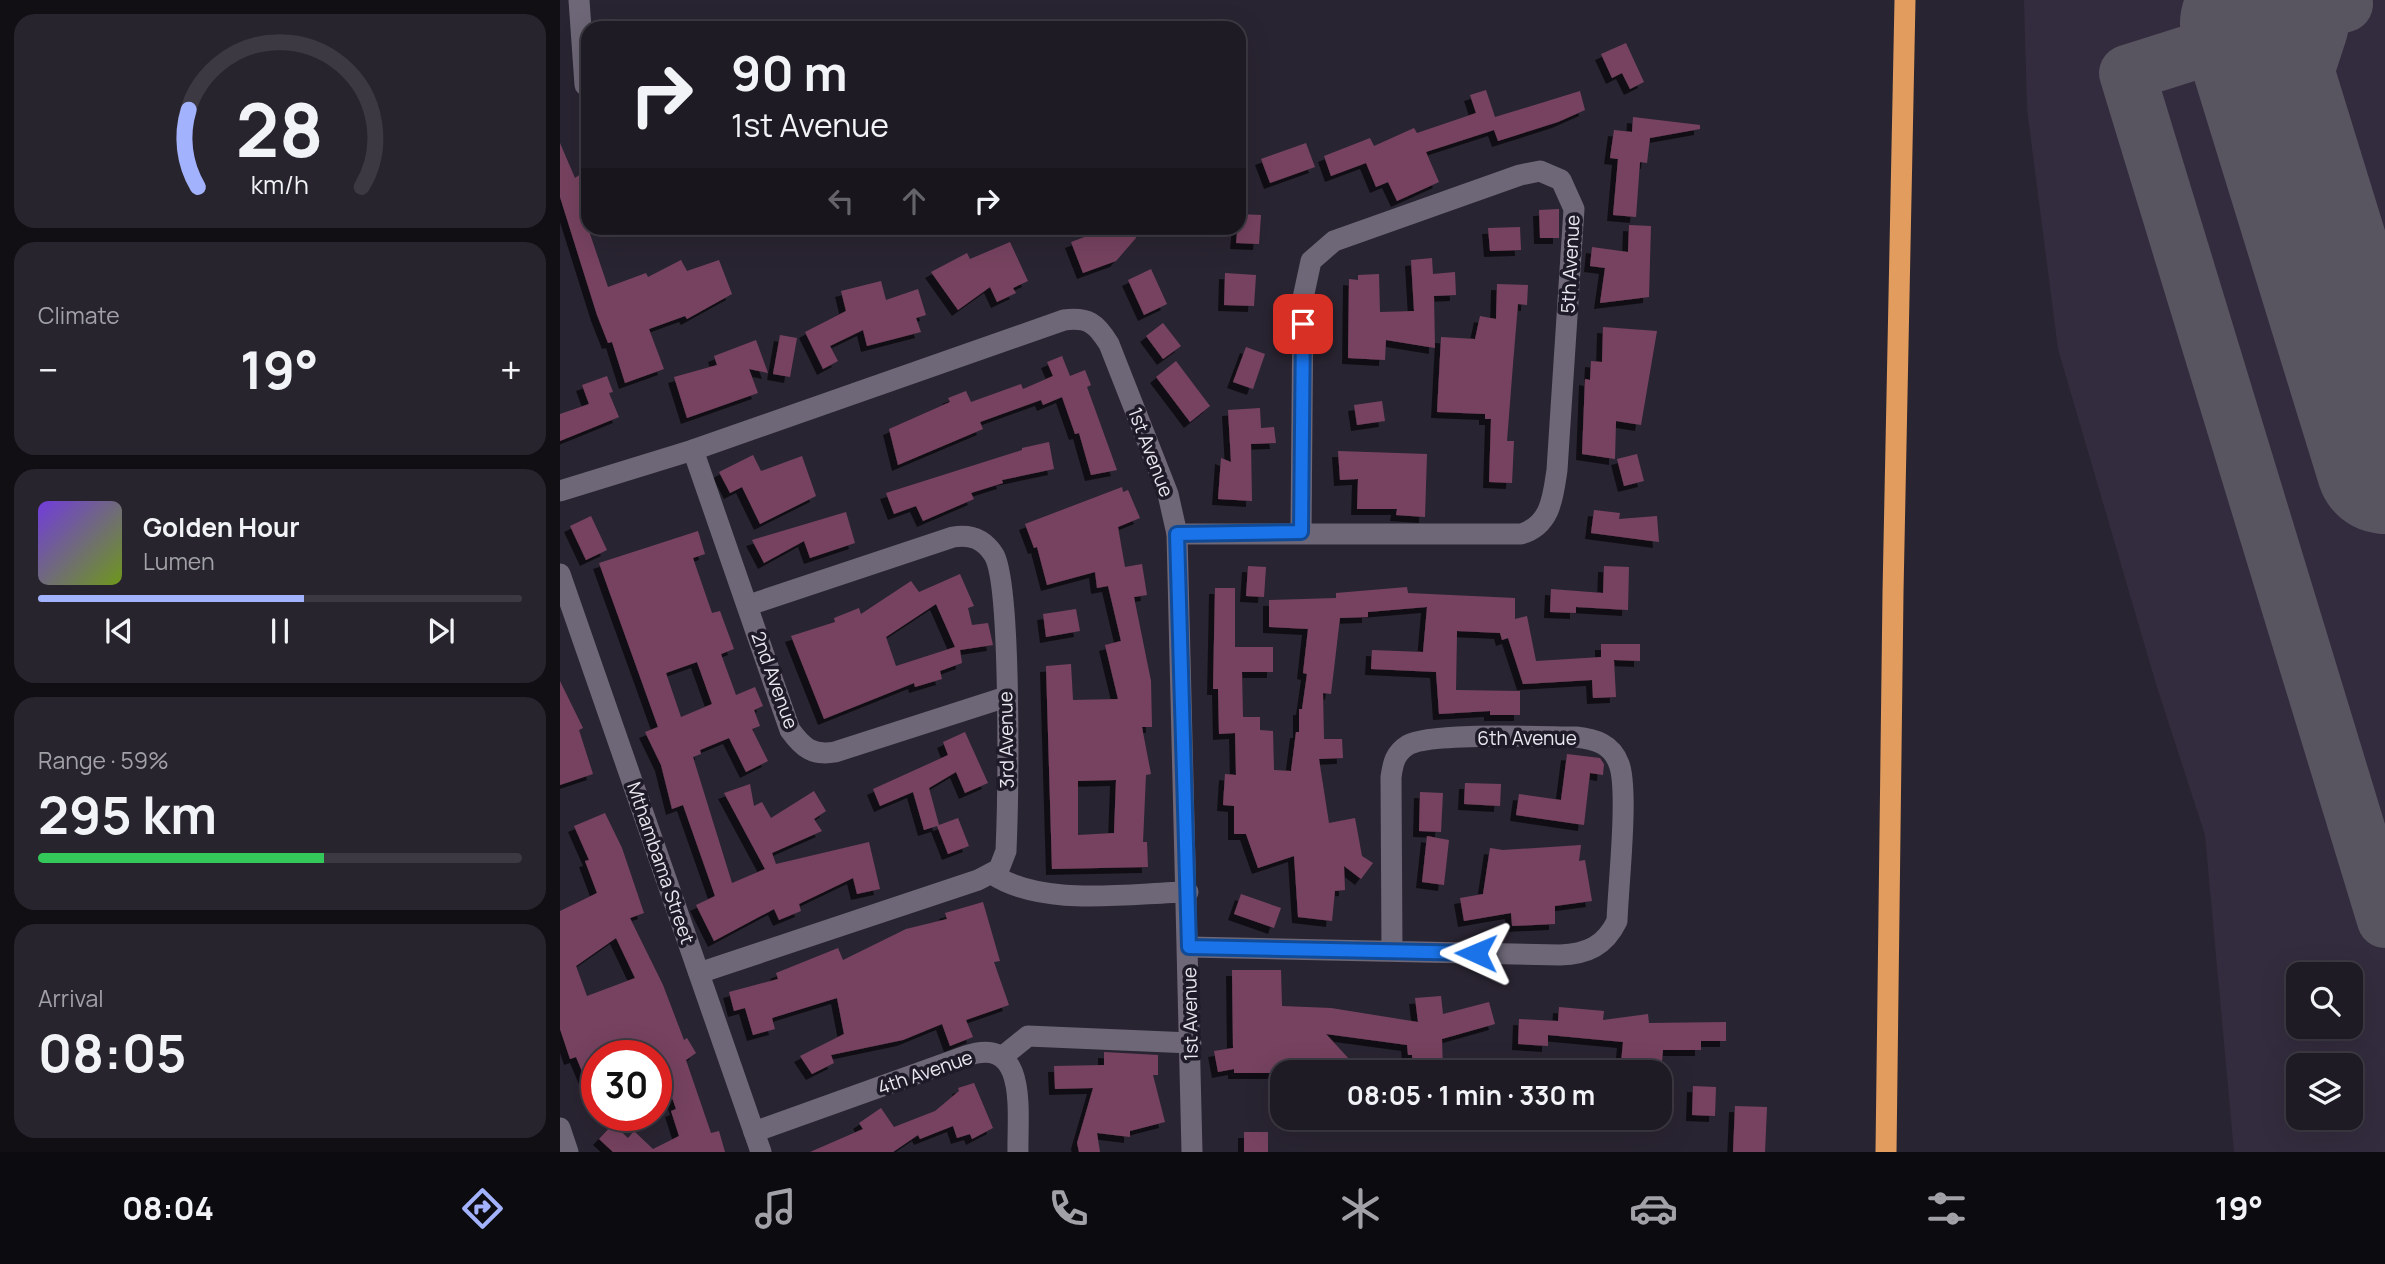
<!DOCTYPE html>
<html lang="en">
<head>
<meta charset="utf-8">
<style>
  :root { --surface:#1f1b25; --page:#27242d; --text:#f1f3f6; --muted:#a1a1a7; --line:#3c3942; --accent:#a3b2fd }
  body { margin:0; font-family:Manrope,sans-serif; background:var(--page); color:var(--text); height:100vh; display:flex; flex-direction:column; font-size:26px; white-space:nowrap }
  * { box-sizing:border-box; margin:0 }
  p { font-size:23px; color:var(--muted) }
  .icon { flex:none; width:38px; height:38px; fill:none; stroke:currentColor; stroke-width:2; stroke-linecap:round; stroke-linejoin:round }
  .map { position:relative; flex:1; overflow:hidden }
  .sheet { display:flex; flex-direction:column; gap:14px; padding:14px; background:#110f14; width:560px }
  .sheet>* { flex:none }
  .guide { position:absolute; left:21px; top:21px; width:665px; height:214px; border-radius:21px; box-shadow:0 7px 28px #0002,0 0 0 2px var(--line); background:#1f1b25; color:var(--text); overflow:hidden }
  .controls { position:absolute; left:1726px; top:962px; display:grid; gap:14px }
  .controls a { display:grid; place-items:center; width:77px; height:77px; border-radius:14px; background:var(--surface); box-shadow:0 7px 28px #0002,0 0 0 2px var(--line); font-size:35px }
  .speed { position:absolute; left:21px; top:1040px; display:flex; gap:14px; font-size:35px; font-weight:700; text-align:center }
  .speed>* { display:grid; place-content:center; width:91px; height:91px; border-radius:50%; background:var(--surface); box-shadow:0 7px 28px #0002,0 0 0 2px var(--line); line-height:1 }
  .speed .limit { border:10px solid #d22; background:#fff; color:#111 }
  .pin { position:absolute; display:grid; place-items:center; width:60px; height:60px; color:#fff; margin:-30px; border-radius:14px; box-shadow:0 4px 10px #0006 }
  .me { position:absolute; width:77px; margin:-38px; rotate:271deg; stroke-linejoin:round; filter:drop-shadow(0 0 5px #0008) }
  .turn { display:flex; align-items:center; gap:24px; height:147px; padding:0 35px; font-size:32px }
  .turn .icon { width:91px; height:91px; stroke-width:2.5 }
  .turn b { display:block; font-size:49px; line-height:60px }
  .lanes { display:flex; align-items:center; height:66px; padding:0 35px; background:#0003; justify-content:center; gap:35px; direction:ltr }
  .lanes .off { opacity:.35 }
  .big { font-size:52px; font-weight:700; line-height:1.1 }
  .sheet .tile { flex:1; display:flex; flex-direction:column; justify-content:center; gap:10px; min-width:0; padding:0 24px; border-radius:21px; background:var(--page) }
  .sheet .dial { align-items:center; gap:0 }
  .dial svg { height:182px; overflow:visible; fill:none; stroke:var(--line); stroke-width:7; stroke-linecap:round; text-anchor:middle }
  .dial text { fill:var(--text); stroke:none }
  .song { display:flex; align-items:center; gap:21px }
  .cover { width:84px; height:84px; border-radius:10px; background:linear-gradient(135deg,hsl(260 70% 55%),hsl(80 70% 35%)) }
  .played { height:7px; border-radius:4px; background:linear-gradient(90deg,var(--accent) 55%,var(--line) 55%) }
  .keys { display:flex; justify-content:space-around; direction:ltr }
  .heat { display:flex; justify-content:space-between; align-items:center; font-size:38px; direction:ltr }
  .charge { height:10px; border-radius:5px; background:linear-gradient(90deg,#34c759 59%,var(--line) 0) }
  .trip { position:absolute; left:710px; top:1060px; width:402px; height:70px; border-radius:21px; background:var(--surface); box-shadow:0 7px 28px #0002,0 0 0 2px var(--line); font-weight:700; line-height:70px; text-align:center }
  .tab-bar { display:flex; height:112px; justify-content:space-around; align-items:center; background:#0c0b0f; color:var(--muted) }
  .tab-bar .icon { width:49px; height:49px }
  .tab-bar .on { color:var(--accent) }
  .tab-bar b { font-size:32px; color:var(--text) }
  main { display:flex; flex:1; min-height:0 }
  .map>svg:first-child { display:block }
</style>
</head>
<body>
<main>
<section class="sheet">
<div class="tile dial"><svg viewBox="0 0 100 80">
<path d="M14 69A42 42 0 1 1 86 69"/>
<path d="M14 69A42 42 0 0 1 10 35" stroke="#a3b2fd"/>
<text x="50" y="56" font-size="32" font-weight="700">28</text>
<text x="50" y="72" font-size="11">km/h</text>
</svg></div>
<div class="tile"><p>Climate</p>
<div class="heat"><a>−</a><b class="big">19°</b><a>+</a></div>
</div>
<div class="tile">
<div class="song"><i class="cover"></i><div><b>Golden Hour</b><p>Lumen</p></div></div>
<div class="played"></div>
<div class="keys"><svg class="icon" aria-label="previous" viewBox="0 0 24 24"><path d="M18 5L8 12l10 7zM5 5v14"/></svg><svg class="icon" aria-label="pause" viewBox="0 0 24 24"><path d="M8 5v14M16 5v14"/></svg><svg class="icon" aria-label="next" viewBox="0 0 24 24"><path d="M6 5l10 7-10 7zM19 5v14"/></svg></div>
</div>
<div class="tile"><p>Range · 59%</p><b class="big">295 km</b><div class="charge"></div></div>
<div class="tile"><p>Arrival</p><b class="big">08:05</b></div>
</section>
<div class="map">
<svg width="1825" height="1152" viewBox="0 0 1825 1152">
  <defs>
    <filter id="shadow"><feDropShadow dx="-6" dy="6" stdDeviation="0" flood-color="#0009"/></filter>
  </defs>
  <rect width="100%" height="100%" fill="#292431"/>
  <path fill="#332c3e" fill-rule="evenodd" d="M1464 0H1825V1152H1674L1645 835 1596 684 1498 349 1467 109ZM1738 975H1790V1027H1738ZM1738 1066H1790V1118H1738Z"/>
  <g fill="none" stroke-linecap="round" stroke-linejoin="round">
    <g stroke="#585460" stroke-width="56">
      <path d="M1785 4 1567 73 1825 920"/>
      <path d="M1725 137 1760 30 1754 14"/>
    </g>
    <path stroke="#585460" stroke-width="138" d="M1689 23 1825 465"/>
  </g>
  <g fill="#76435f" fill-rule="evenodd" filter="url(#shadow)">
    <path d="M1066 43 1084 82 1070 89 1062 73 1052 78 1041 54Z"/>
    <path d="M926 90 935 117 1020 91 1025 110 998 122 938 141 934 130 866 152 879 182 837 201 828 182 816 187 806 163 771 176 764 156 810 138 814 146 854 128 857 133 916 113 910 95Z"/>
    <path d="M1073 117 1140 125V129L1090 138 1087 163 1080 162 1076 217 1053 215 1058 159 1050 158 1054 130 1072 132Z"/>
    <path d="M0 143 15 178 28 169V228L48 287 86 273 88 277 121 260 127 271 159 260 172 294 127 319 125 316 89 329 104 369 65 383 52 342 48 343 37 315 0 197Z"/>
    <path d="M746 143 755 167 710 183 701 159Z"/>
    <path d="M999 209V238H980L979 210Z"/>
    <path d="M679 214 701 215 699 244 676 243Z"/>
    <path d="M1069 225 1091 226 1089 297 1040 303 1045 268 1030 266 1032 247 1068 252Z"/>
    <path d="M960 227 961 250 930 251 928 228Z"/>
    <path d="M549 228H571L576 238 556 261 523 273 511 242Z"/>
    <path d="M450 242 468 281 453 288 456 293 437 302 430 287 398 310 371 272 407 253 410 259Z"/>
    <path d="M872 258 873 274 895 272 896 295 874 296 875 348 826 340 825 360 788 358 789 279 798 280V275L819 274 820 312 854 311 851 260Z"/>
    <path d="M591 269 607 304 584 315 568 280Z"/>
    <path d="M665 273 696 275 694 306 664 305Z"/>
    <path d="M321 281 326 300 358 289 366 315 356 318 361 332 307 346 303 330 270 346 278 361 263 369 245 332 286 311 281 291Z"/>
    <path d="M937 284 968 285 967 305 958 304 953 364 947 441H954L952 483 929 482 931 419H925V414L877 412 881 337 915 339 920 316 936 319Z"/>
    <path d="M603 323 621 346 603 359 586 336Z"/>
    <path d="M1043 327 1097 331 1081 425 1056 421 1055 459 1022 454 1025 379 1030 380 1031 361 1042 362Z"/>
    <path d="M220 335 237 338 230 377 213 374Z"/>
    <path d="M196 340 208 373 189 369 198 393 127 418 114 377 157 365 154 356Z"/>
    <path d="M686 347 705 354 693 389 673 382Z"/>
    <path d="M502 356 510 376 525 370 531 385 527 387 557 470 531 475 519 433 515 434 502 397 483 405 481 400 420 422 423 429 338 465 329 429 390 402 388 398 406 391 411 402 461 384 463 389 493 376 487 362Z"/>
    <path d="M616 361 650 406 630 422 596 377Z"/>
    <path d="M47 376 53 392 49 393 59 417 0 441V414L29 404 22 385Z"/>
    <path d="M822 401 825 421 797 425 794 405Z"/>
    <path d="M700 408 701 428 714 427 716 443 691 444 692 501 658 499 661 458 671 462 668 410Z"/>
    <path d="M489 442 494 469 442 480 443 483 411 493 414 499 363 521 356 506 334 514 326 493 462 450V448Z"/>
    <path d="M778 451 867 454 865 517 836 515 837 509H797L798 479 780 480Z"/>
    <path d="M1077 454 1084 481 1064 486 1057 459Z"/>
    <path d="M193 455 201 471 242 456 256 496 200 524 182 487 170 493 159 472Z"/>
    <path d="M562 487 563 492 568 490 580 518 558 527 565 567 582 564 587 595 574 597 591 681 592 727H582L591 774 586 775 583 842H587L588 867 492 869 486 666 511 664 513 700 558 699 545 645 561 641 548 586 537 588 535 572 487 585 477 547 474 548 465 524ZM556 780 554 833 518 835V781Z"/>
    <path d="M1034 510 1060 513 1059 519 1097 516 1099 542 1031 533Z"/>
    <path d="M286 512 295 543 250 558 244 541 204 563 192 540Z"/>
    <path d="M31 516 47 550 26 560 10 526Z"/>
    <path d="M138 531 145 554 133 558 152 613 160 611 174 649 161 654 176 695 195 687 203 706 194 710 200 726 192 729 208 761 186 772 169 738 140 750 141 754 133 757 172 883 205 869 164 793 190 784 194 806 202 802 211 818 254 791 266 811 254 819 262 831 212 853 216 864 309 842 320 889 297 894 293 878 239 904 241 911 219 920 214 909 154 941 136 905 155 896 123 805 112 809 101 765 85 732 98 727 39 563ZM137 662 152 704 121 717 106 673Z"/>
    <path d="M688 566 706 567 704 597 686 596Z"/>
    <path d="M1044 566 1069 567 1068 610 1016 607V613L990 612 991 589 1043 593Z"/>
    <path d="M400 574 414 606 408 608 412 625 428 623 433 645 400 650 402 663 380 671 382 679 355 687 354 683 264 719 231 636 275 622 274 618 299 608 301 614 351 581 359 592ZM376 604 395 647 336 666 326 637Z"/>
    <path d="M847 587 848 593 955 598V619L967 616 976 661 1041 657V644H1080V661L1054 660 1056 697 1033 698 1032 680 963 684 948 638 942 640 940 633 897 631 896 690 960 691V715H930V711L879 714 876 672 811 669 812 650 863 652 867 607 808 612V617L780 618 771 694 763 693 764 739H782L783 758 759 759 769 823 795 818 802 856 813 863 801 879 784 866 785 890 775 891 772 921 738 917 734 856 698 868 686 834H674V806L663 805 665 774 676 775 675 733 659 734 658 689H653L655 588H675V647H713V672H682L683 717H700V730L713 731 714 770 731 771 736 732H739V709H742L747 674 743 673 748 629 709 627V600L776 598V593Z"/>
    <path d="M516 609 520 631 486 637 483 614Z"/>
    <path d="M0 681 23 728 19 730 33 774 0 785Z"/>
    <path d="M405 732 428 783 405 793 396 772 369 788 379 825 398 818 409 846 388 854 377 826 364 830 353 792 320 806 313 789 388 755 383 742Z"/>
    <path d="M1007 754 1040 758 1044 764 1043 775 1030 773 1024 825 956 815 959 794 1001 800Z"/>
    <path d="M905 783 941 784 940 806 904 804Z"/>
    <path d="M860 792 883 793 881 832 859 831Z"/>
    <path d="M45 813 62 848 84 913 70 918 103 985 124 1040 127 1038 136 1053 126 1060 151 1133 159 1131 165 1152H53L39 1139 53 1124 68 1138 74 1131 93 1149 119 1136 111 1111 116 1109 97 1055H69L64 1040 37 1050 36 1105 16 1057 10 1059 0 1029V911L37 893 25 861 29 860 14 826ZM56 938 75 978 27 996 16 966Z"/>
    <path d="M867 836 889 840 884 885 862 882Z"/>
    <path d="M1021 845 1019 861 1025 860 1032 901 995 906V924L952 926 951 913 904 921 900 898 923 894 930 848 943 850Z"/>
    <path d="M681 894 721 908 714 928 674 914Z"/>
    <path d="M423 902 440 961 434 962 449 1005 406 1020 413 1037 390 1046 382 1024 343 1040 271 1055 274 1063 252 1074 240 1056 284 1034 277 998 212 1018 215 1029 193 1035 185 1008 174 1011 169 992 218 979 216 973 278 948 283 960 346 929 387 919 385 913Z"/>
    <path d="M672 970H721L722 1006 771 1008 858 1022 855 998 881 996 883 1014 929 1002 935 1024 882 1039 883 1073H853L852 1055H848L847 1045 766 1034 802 1073H674V1069L658 1072 654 1051 673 1048Z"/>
    <path d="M999 1007 1044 1011 1043 1020 1088 1014 1089 1023 1166 1022V1041H1141V1050H1103L1101 1073H1060L1063 1042 988 1035V1046L958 1044 959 1019 998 1021Z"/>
    <path d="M544 1052 598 1055V1075H593L605 1122 570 1131V1137L537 1133 540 1152H519L517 1143 533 1088 495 1089 494 1066 544 1065Z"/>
    <path d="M414 1083 433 1128 412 1139 410 1134 397 1138 393 1126 360 1139 358 1135 333 1152H250L303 1129 299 1123 321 1108 334 1127 375 1111 399 1091 398 1088Z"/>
    <path d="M1133 1086 1156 1087 1155 1116 1132 1115Z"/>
    <path d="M1175 1106 1207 1107 1205 1152H1173Z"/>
    <rect x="684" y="1132" width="24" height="20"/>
  </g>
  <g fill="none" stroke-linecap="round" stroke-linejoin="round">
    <g stroke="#6d6777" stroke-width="21">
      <path d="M19 0 25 85"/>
      <path d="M133 450 230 730C243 748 253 756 275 752L446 697"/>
      <path d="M0 491 133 450 504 320C528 317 536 323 549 344L608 494 617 534 632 1152"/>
      <path d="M617 534H961C991 525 993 497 997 470L1014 209 1001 180 980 171 960 175 774 241 751 261 743 298 741 532"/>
      <path d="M0 574 201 1152"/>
      <path d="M432 874C483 908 569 893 628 892"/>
      <path d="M629 947 1000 955C1027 954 1045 946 1057 921 1058 888 1069 790 1059 764 1052 744 1035 739 1016 737 984 737 870 732 848 745 835 753 833 763 831 777L832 951"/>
      <path d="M139 973 418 880 439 869 446 851C448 805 452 586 434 555 424 539 411 534 393 537L189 605"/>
      <path d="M442 1057 468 1036 631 1043"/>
      <path d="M0 1128 8 1152"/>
      <path d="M194 1132 406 1056C469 1034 457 1114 458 1152"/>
    </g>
    <path stroke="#e19c5e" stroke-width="21" d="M1326 1152 1333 593 1345 0"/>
  </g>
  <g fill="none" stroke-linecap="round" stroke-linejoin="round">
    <defs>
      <path id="route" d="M743 324 741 532 617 534 629 947 916 953"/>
    </defs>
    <use href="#route" stroke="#114b97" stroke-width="18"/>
    <use href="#route" stroke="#1a73e8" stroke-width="12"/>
  </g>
  <g text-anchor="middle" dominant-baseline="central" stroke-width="7" stroke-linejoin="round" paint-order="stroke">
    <g font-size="19" fill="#e9e6ef" stroke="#1f1a27">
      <text transform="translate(1010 264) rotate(-87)">5th Avenue</text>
      <text transform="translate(591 452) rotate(69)">1st Avenue</text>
      <text transform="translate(215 680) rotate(70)">2nd Avenue</text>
      <text x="967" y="738">6th Avenue</text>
      <text transform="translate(446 740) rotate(-91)">3rd Avenue</text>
      <text transform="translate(101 863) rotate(71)">Mthambama Street</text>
      <text transform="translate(630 1014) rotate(-91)">1st Avenue</text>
      <text transform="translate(365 1072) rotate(-19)">4th Avenue</text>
    </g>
  </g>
</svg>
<div class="controls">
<a><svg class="icon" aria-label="search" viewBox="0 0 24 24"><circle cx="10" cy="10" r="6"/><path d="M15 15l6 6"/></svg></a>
<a><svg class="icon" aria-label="layers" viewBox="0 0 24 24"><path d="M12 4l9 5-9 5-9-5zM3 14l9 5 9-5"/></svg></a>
</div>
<div class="speed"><div class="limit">30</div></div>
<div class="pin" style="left:743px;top:324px;background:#d93025"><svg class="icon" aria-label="arrive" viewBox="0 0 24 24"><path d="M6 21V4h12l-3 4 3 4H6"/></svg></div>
<svg class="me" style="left:916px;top:953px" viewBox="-20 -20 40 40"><path d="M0-17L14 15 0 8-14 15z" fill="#1a73e8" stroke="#fff" stroke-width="4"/></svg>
<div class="trip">08:05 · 1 min · 330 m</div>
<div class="guide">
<div class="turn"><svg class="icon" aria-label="right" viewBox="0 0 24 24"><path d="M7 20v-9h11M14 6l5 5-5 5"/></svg><div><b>90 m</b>1st Avenue</div></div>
<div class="lanes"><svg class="icon off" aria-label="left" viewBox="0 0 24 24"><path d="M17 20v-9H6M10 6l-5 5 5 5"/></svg><svg class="icon off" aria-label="ahead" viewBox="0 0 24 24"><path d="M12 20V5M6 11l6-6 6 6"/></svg><svg class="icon" aria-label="right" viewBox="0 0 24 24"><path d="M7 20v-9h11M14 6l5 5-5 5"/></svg></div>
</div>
</div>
</main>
<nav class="tab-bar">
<b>08:04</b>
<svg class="icon on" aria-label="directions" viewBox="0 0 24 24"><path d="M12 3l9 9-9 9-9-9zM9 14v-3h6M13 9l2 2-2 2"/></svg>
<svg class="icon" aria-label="music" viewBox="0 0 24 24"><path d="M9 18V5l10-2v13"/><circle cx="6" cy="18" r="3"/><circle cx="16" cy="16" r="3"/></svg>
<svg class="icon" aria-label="phone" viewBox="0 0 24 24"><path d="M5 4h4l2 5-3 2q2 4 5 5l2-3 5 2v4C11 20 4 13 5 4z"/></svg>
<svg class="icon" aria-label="climate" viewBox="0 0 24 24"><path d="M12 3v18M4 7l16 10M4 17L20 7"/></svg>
<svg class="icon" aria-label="car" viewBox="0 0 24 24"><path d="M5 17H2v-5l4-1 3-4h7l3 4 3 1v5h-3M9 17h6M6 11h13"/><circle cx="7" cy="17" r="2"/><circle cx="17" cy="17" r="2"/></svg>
<svg class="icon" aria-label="filters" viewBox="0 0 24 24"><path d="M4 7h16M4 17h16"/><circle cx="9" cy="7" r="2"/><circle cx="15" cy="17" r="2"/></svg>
<b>19°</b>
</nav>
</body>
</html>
